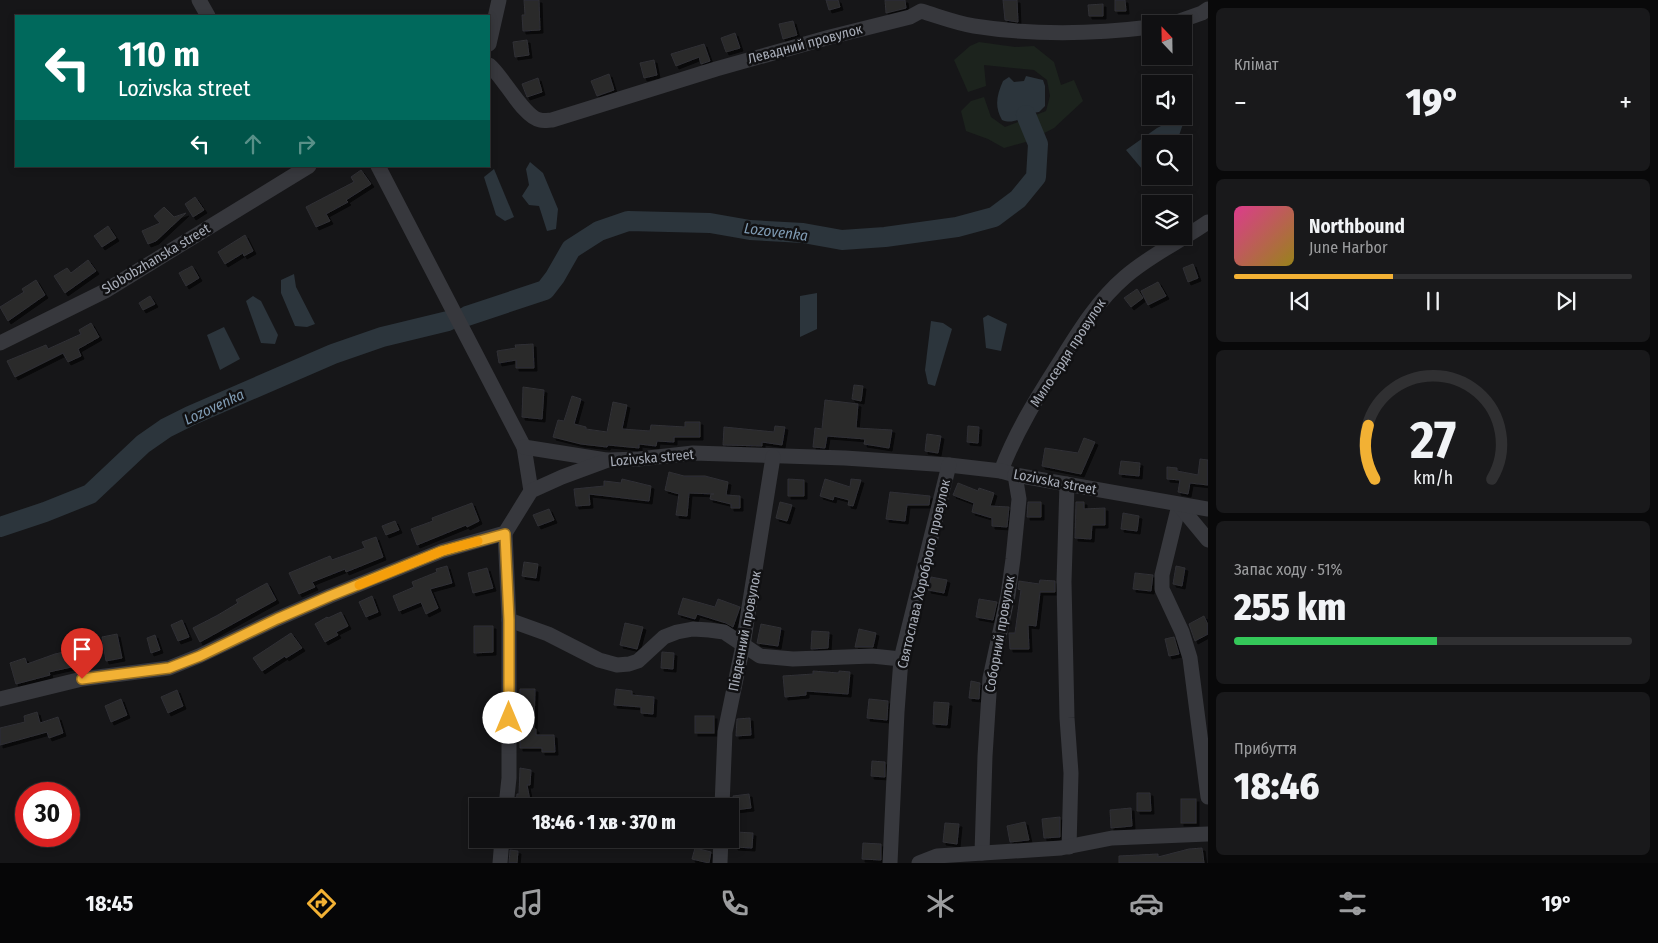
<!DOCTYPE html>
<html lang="uk">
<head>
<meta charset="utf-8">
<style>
  :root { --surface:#101012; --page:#19191b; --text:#f1f3f6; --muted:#9c9d9f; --line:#303032; --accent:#f2b134 }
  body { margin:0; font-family:"Fira Sans Condensed",sans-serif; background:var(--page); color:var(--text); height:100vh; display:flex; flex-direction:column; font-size:19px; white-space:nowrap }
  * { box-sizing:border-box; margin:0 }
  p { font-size:16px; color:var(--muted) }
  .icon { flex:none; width:28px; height:28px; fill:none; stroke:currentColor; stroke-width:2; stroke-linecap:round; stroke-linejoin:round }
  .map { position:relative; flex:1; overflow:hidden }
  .sheet { display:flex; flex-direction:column; gap:8px; padding:8px; background:#09090a; width:450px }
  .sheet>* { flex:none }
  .top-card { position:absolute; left:15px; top:15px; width:475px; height:152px; border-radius:0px; box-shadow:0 2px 8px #0003,0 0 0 1px var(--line); background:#00695c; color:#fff; overflow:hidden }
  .needle { width:32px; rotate:338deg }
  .fabs { position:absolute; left:1142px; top:15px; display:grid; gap:10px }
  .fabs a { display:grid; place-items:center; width:50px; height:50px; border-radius:0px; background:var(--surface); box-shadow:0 2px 8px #0003,0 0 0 1px var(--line); font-size:25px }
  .speed { position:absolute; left:15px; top:782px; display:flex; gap:10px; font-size:25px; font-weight:700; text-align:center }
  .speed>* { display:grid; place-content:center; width:65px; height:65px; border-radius:50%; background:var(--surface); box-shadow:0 2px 8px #0003,0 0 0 1px var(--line); line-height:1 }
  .speed .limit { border:8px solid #d22; background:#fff; color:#111 }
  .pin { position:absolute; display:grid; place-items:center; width:42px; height:42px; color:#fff; margin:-51px -21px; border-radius:50% 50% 50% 0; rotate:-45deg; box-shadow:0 0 5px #0007 }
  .pin .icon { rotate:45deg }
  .me { position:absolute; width:55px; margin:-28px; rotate:0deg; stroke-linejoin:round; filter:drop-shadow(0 0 4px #0008) }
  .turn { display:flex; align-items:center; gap:18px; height:105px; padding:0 20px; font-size:22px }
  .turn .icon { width:65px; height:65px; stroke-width:2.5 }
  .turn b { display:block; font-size:35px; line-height:42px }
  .lanes { display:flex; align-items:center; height:48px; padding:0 20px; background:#0003; justify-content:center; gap:25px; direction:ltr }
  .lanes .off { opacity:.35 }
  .big { font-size:38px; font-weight:800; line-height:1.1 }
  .sheet .tile { flex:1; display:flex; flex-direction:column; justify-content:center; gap:8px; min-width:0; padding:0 18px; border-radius:8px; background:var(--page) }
  .sheet .dial { align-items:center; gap:0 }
  .dial svg { height:130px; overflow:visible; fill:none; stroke:var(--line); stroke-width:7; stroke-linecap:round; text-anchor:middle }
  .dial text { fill:var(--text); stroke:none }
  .song { display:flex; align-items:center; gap:15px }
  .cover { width:60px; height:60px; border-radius:8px; background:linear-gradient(135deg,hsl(330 70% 55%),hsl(50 70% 35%)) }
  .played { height:5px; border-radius:2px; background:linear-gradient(90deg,var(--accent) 40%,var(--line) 40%) }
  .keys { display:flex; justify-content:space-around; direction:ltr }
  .heat { display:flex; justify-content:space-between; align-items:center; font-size:28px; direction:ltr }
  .charge { height:8px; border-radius:4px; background:linear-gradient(90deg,#34c759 51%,var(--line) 0) }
  .trip { position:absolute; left:469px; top:798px; width:270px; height:50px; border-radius:0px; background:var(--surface); box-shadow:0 2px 8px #0003,0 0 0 1px var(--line); font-weight:800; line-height:50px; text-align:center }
  .tabs { display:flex; height:80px; justify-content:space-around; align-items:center; background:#060607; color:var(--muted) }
  .tabs .icon { width:35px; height:35px }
  .tabs .active { color:var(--accent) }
  .tabs b { font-size:22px; color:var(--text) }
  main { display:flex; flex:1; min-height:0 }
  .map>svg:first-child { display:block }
</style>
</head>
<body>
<main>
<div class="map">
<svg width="1208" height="863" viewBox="0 0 1208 863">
  <defs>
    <filter id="shadow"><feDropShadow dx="3" dy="3" stdDeviation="0" flood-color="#0009"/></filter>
  </defs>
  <rect width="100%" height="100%" fill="#161618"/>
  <path fill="#1c231d" d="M979 42 1015 47 1034 46 1054 62 1061 85 1074 80 1083 101 1054 128 1029 141 1004 148 988 139 966 131 961 111 971 101 984 97 991 117 1005 127 1046 111 1050 96 1047 80 1034 70 984 65 986 86 968 92 954 60 970 46Z"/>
  <g fill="#2c353c">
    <path d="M1026 76 1043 80 1045 86V106L1039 112C1025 113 1016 126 1002 120 994 106 997 95 1003 81L1009 77 1014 82 1024 81Z"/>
    <path d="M1175 119 1183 124 1176 144H1151V160L1142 169 1126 150 1157 128Z"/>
    <path d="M530 162 543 173 558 209 556 229 547 231 539 206 529 205 522 196 529 185 526 169Z"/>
    <path d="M494 169 514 217 505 221 496 215 484 177Z"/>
    <path d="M294 274 296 287 315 324 307 327 295 326 281 293V280Z"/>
    <path d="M817 293V329L800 337V296Z"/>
    <path d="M253 296 261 301 278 335 275 344 261 343 246 301Z"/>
    <path d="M988 315 1007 324 1001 351 986 348 983 318Z"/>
    <path d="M931 321 943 323 952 329 935 386 928 384 925 370Z"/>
    <path d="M224 327 240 359 220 370 207 335Z"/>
  </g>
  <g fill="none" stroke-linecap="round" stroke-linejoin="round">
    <g stroke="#2c353c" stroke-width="20">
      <path d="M467 316 545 290 555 277 571 249 599 231 628 221 710 223 750 230 803 233 842 240 885 237 957 227 994 217 1018 199 1036 177 1038 144 1026 115"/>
      <path d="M0 527 45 512 90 494 143 444 166 428 190 416 333 354 382 337 448 321"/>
    </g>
  </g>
  <g fill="#29292c" stroke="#303034" filter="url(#shadow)">
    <path d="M524 0H539L540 30 523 31 522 15H525Z"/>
    <path d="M826 0H838L840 7 829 10Z"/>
    <path d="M885 0H905L906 8 886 13Z"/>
    <path d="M1003 0H1017L1018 22 1005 20Z"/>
    <path d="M1115 0H1125L1126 11H1115Z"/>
    <path d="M1103 4V16H1089L1088 5Z"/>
    <path d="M793 21 797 35 783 39 779 24Z"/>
    <path d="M735 33 740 48 726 52 721 38Z"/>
    <path d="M527 40 529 55 515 57 513 42Z"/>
    <path d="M704 44 710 61 701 64 699 57 676 66 671 54Z"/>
    <path d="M654 60 657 75 644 78 640 63Z"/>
    <path d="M609 74 614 90 597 96 591 81Z"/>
    <path d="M538 78 542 92 527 97 522 84Z"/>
    <path d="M361 170 371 184 346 200 348 202 326 214 330 221 316 227 306 207 354 182 351 177Z"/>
    <path d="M195 197 204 210 193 217 185 204Z"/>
    <path d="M164 207 174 217 186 213 156 241 148 244 142 231 160 223 154 216Z"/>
    <path d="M108 226 116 238 102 247 94 236Z"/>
    <path d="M245 235 253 251 244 256 243 253 225 264 218 252Z"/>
    <path d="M88 260 96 271 65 293 54 276 67 268 71 273Z"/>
    <path d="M1193 264 1198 278 1188 282 1183 268Z"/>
    <path d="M192 266 199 278 186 286 179 273Z"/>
    <path d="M36 280 45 295 8 321 0 307 24 292 22 289Z"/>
    <path d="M1158 282 1166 296 1148 305 1141 291Z"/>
    <path d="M1137 289 1143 298 1131 307 1124 298Z"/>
    <path d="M150 296 155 304 143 310 139 303Z"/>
    <path d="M91 323 99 337 78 349 81 356 68 362 63 353 15 377 7 361 46 345 48 349 81 334 79 330Z"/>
    <path d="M533 344 534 368H516V360L499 363 497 351 516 348 515 345Z"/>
    <path d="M854 385 863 386 861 401 852 399Z"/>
    <path d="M523 387 544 390 542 419 522 417Z"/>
    <path d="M572 396 581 399 574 424 586 427V429L607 432 613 402 627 405 622 429 650 431 651 425 685 427V422H700V437H674V442L657 441 656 446 639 444V448L608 445 607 447 581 444 553 437 558 420 564 421Z"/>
    <path d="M825 400 858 404 856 428 892 430 889 448 864 444 865 439 827 436 825 448 813 447 815 428 822 429Z"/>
    <path d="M775 426 785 427 782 445 762 442V446L723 445 724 427 774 432Z"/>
    <path d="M968 426 979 427 978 443 967 442Z"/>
    <path d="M927 434 941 436 938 453 925 451Z"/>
    <path d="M1084 438 1095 442 1081 474 1042 466 1045 448 1078 453Z"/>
    <path d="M1200 459 1208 460V485L1190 483 1188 494 1178 492 1180 480 1167 479V467L1177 468V471L1198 475Z"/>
    <path d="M1121 461 1140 463 1139 476 1119 474Z"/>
    <path d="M669 472 684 476H705L728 482 726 495 740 496V508H731V504L710 499 711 494H714L689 493 687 516 676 515 679 494 665 490Z"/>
    <path d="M622 479 651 486 649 501 589 494 590 505 576 506 574 489 604 486V481L621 483Z"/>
    <path d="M788 479 804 480V496H788Z"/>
    <path d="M825 479 850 487 851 479 861 480 853 506 848 505 849 500 834 496 833 500 820 496Z"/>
    <path d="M958 483 978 491 979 488 994 493 990 506 1009 507 1007 527 992 526V518L972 512 974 503 953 495Z"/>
    <path d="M890 492 930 496 929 505H907L905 521 886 519Z"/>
    <path d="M780 502 792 505 787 521 776 518Z"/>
    <path d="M1028 502H1041V517H1027Z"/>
    <path d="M1076 502H1084V509L1105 508V525H1092L1091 539 1075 538Z"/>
    <path d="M472 503 479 521 467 527 466 525 417 545 411 529 433 521 432 518Z"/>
    <path d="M549 509 554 520 538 526 533 515Z"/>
    <path d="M1123 513 1139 516 1137 531 1121 529Z"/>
    <path d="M395 521 399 530 386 535 382 526Z"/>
    <path d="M376 537 383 557 346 572 345 569 312 582 315 587 299 594 289 573 330 556 332 560 365 548 362 542Z"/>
    <path d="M524 562 538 564 536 578 522 576Z"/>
    <path d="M447 566 452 583 430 589 438 608 426 614 421 602 399 611 393 596 414 587 412 582 437 572 436 569Z"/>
    <path d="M1176 566 1185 568 1182 586 1173 584Z"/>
    <path d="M487 568 493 588 473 593 468 573Z"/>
    <path d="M1135 573 1153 575 1151 591 1133 589Z"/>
    <path d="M931 577 947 580 944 593 928 590Z"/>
    <path d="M1040 580 1055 581V592H1040L1036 626 1028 625 1029 649H1010L1009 633H1015L1021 590 1018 589 1019 581 1039 584Z"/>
    <path d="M267 583 276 600 200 642 193 628 218 615 238 603 236 600Z"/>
    <path d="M372 596 378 612 366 617 359 602Z"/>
    <path d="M683 598 715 607 718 599 740 607 733 627 726 623 697 614 695 619 678 614Z"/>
    <path d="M979 599 997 602 993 620 976 617Z"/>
    <path d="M341 612 348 626 336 632 338 635 325 642 315 624 327 617 328 618Z"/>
    <path d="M1204 616 1208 625V634L1195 641 1189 624Z"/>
    <path d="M182 620 189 637 178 641 171 625Z"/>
    <path d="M625 623 643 627 637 649 620 645Z"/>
    <path d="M761 624 781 628 778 646 757 643Z"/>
    <path d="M474 626H493V652L474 653Z"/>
    <path d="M859 629 876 633 873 647H855Z"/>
    <path d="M812 631 829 632 828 648 811 649Z"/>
    <path d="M291 633 302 648 286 658 285 656 262 671 253 658Z"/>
    <path d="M117 634 122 658 106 661 102 637Z"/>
    <path d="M155 635 160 650 151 653 147 638Z"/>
    <path d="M1174 637 1179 654 1169 656 1165 639Z"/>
    <path d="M81 648 85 664 49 672 50 675 16 684 10 663 25 658 27 664 55 654Z"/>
    <path d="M662 652 674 653 673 669 661 668Z"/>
    <path d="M813 671 839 673V671L850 672 848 694 806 691V695L785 697 783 676 813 674Z"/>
    <path d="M971 681 980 683 979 699 969 698Z"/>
    <path d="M520 689H535L534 729H536V735H554L555 752H542V748H520Z"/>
    <path d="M616 689 632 691V695L654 697 653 714 641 713V707L614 705Z"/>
    <path d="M177 690 183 706 168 713 161 697Z"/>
    <path d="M121 699 127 715 111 722 105 706Z"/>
    <path d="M869 699 888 701 887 720 867 718Z"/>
    <path d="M934 702 949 703 947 725 933 724Z"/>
    <path d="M37 712 40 723 58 717 63 733 49 738 47 732 0 745V728L25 722 24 716Z"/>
    <rect x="695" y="716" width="19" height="17"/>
    <path d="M750 718 751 735 736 736 737 719Z"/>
    <path d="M872 761 885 762V777L871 776Z"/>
    <path d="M520 768 531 770 530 785H527L531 806H521L520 802 516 803 517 794H519Z"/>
    <path d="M1137 793H1150L1151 811H1137Z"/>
    <path d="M749 794 751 808 734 810 733 796Z"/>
    <rect x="1181" y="799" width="15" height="24"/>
    <path d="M1131 808 1132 826 1111 828 1110 810Z"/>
    <path d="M1060 817V837L1044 838 1042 819Z"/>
    <path d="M1025 822 1029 840 1010 842 1007 826Z"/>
    <path d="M945 823 959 824 957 844 943 842Z"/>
    <path d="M736 832 753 833 752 848 735 847Z"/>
    <path d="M863 843 881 844V860L862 859Z"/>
    <path d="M695 848 711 852 709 863 692 859Z"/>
    <path d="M1202 848 1204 863H1119V856L1158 854V857L1189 849Z"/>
    <path d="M510 850 518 851 517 863H509Z"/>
  </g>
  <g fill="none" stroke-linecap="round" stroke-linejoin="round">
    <g stroke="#37383d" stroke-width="15">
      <path d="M199 0 208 16"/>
      <path d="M1171 24 1202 13 1208 9"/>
      <path d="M489 44 499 0"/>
      <path d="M489 65C503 76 524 118 540 120 544 121 549 120 552 120L716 69 830 37 910 17 921 11C938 16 956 23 974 26 1031 35 1094 34 1151 27"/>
      <path d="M378 166 524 447 531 491"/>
      <path d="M0 343 105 291 309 166"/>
      <path d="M524 447 606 460"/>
      <path d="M1001 471C1016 431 1038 396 1061 360 1079 331 1098 300 1125 277 1150 255 1181 241 1208 222"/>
      <path d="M1067 484 1064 582 1067 718 1071 773 1069 847"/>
      <path d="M1179 505 1162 575V589L1182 632 1190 658 1208 797"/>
      <path d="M1179 505 1208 540"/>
      <path d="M505 533 509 620V778L506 806"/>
      <path d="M509 620 548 634 599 660 617 665 629 664 638 661 664 637 677 632 693 629 709 630 724 632 760 656 793 659 872 656 901 659"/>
      <path d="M0 699 82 679 169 668 199 656 277 619 330 596 442 551 505 533 531 491 562 477 608 460 639 459 693 453 845 458 949 465 1001 471 1015 475 1208 509"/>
      <path d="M722 806 725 732 743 645 773 457"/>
      <path d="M982 853 985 756 990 678 1008 595 1013 559 1019 499 1015 475"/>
      <path d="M500 863 502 839"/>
      <path d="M720 863 721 839"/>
      <path d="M890 863 897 712 901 659 949 465"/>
      <path d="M919 863 937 856 1061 848 1112 838 1208 834"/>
    </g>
  </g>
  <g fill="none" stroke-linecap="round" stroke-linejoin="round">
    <defs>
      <path id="route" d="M82 679 169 668 200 656 277 619 330 596 442 551 505 534 509 620V718"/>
    </defs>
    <use href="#route" stroke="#9d7322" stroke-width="12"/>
    <use href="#route" stroke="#f2b134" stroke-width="9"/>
    <path stroke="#f59e0b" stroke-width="9" d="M359 585 442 551 478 541"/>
  </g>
  <g text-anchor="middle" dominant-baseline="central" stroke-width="5" stroke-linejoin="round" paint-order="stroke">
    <g font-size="14" fill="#a8adb8" stroke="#111113">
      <text transform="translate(805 44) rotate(-15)">Левадний провулок</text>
      <text transform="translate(156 259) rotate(-31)">Slobobzhanska street</text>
      <text transform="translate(1068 353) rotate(-57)">Милосердя провулок</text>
      <text transform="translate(652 458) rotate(-5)">Lozivska street</text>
      <text transform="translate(1055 482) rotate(11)">Lozivska street</text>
      <text transform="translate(924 574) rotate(-77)">Святослава Хороброго провулок</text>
      <text transform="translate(745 631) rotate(-79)">Південний провулок</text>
      <text transform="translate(1000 634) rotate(-80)">Соборний провулок</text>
    </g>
    <g font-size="15" font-style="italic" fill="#7f9bb3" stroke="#111113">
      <text transform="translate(776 232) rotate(7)">Lozovenka</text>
      <text transform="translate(214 407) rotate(-25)">Lozovenka</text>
    </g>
  </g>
</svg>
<div class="fabs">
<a><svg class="needle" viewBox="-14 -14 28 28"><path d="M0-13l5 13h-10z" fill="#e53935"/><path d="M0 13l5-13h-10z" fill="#9c9d9f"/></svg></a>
<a><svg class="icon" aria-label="sound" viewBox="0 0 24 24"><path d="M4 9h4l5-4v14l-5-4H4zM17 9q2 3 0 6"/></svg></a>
<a><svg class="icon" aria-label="search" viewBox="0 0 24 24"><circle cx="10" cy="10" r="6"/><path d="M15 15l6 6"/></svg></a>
<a><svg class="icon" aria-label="layers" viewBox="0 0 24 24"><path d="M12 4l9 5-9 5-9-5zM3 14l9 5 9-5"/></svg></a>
</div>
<div class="speed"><div class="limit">30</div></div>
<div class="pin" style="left:82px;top:679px;background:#d93025"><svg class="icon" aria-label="arrive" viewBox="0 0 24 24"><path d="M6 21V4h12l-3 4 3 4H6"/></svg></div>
<svg class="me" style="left:509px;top:718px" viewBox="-20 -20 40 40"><circle r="19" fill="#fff"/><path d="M0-13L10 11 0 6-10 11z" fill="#f2b134"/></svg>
<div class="trip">18:46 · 1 хв · 370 m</div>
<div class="top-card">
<div class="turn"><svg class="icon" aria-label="left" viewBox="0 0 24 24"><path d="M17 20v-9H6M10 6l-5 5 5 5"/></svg><div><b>110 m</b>Lozivska street</div></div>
<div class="lanes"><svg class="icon" aria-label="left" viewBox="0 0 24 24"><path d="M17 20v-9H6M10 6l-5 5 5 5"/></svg><svg class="icon off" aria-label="ahead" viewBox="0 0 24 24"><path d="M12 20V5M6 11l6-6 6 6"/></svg><svg class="icon off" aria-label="right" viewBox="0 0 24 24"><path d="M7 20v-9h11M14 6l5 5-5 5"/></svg></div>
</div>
</div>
<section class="sheet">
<div class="tile"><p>Клімат</p>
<div class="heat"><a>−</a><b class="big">19°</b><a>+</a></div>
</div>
<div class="tile">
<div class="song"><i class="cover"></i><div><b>Northbound</b><p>June Harbor</p></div></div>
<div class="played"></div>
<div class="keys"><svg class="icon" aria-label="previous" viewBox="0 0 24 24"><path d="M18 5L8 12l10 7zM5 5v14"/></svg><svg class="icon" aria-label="pause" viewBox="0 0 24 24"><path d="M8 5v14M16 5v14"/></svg><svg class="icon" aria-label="next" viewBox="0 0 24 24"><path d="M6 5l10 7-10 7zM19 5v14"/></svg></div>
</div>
<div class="tile dial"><svg viewBox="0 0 100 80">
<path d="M14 69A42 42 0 1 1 86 69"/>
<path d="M14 69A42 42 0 0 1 10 36" stroke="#f2b134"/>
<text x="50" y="56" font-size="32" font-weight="700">27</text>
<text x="50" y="72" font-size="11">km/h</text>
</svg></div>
<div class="tile"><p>Запас ходу · 51%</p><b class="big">255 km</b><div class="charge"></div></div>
<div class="tile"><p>Прибуття</p><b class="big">18:46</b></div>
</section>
</main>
<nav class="tabs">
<b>18:45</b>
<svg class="icon active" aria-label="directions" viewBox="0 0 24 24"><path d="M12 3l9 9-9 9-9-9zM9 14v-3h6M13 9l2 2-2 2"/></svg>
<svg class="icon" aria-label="music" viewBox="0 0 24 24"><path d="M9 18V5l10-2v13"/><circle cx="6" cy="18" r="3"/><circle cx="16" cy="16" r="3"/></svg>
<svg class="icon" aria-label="phone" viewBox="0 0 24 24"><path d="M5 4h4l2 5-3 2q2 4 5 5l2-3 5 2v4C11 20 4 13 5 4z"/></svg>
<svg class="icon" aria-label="climate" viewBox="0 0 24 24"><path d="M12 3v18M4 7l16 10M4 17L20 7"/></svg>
<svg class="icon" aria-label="car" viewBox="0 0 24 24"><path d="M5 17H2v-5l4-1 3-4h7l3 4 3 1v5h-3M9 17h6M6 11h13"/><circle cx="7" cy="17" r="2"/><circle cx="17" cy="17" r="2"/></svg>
<svg class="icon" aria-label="filters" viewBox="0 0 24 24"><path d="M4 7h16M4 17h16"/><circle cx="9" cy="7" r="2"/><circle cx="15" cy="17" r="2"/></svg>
<b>19°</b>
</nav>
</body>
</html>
